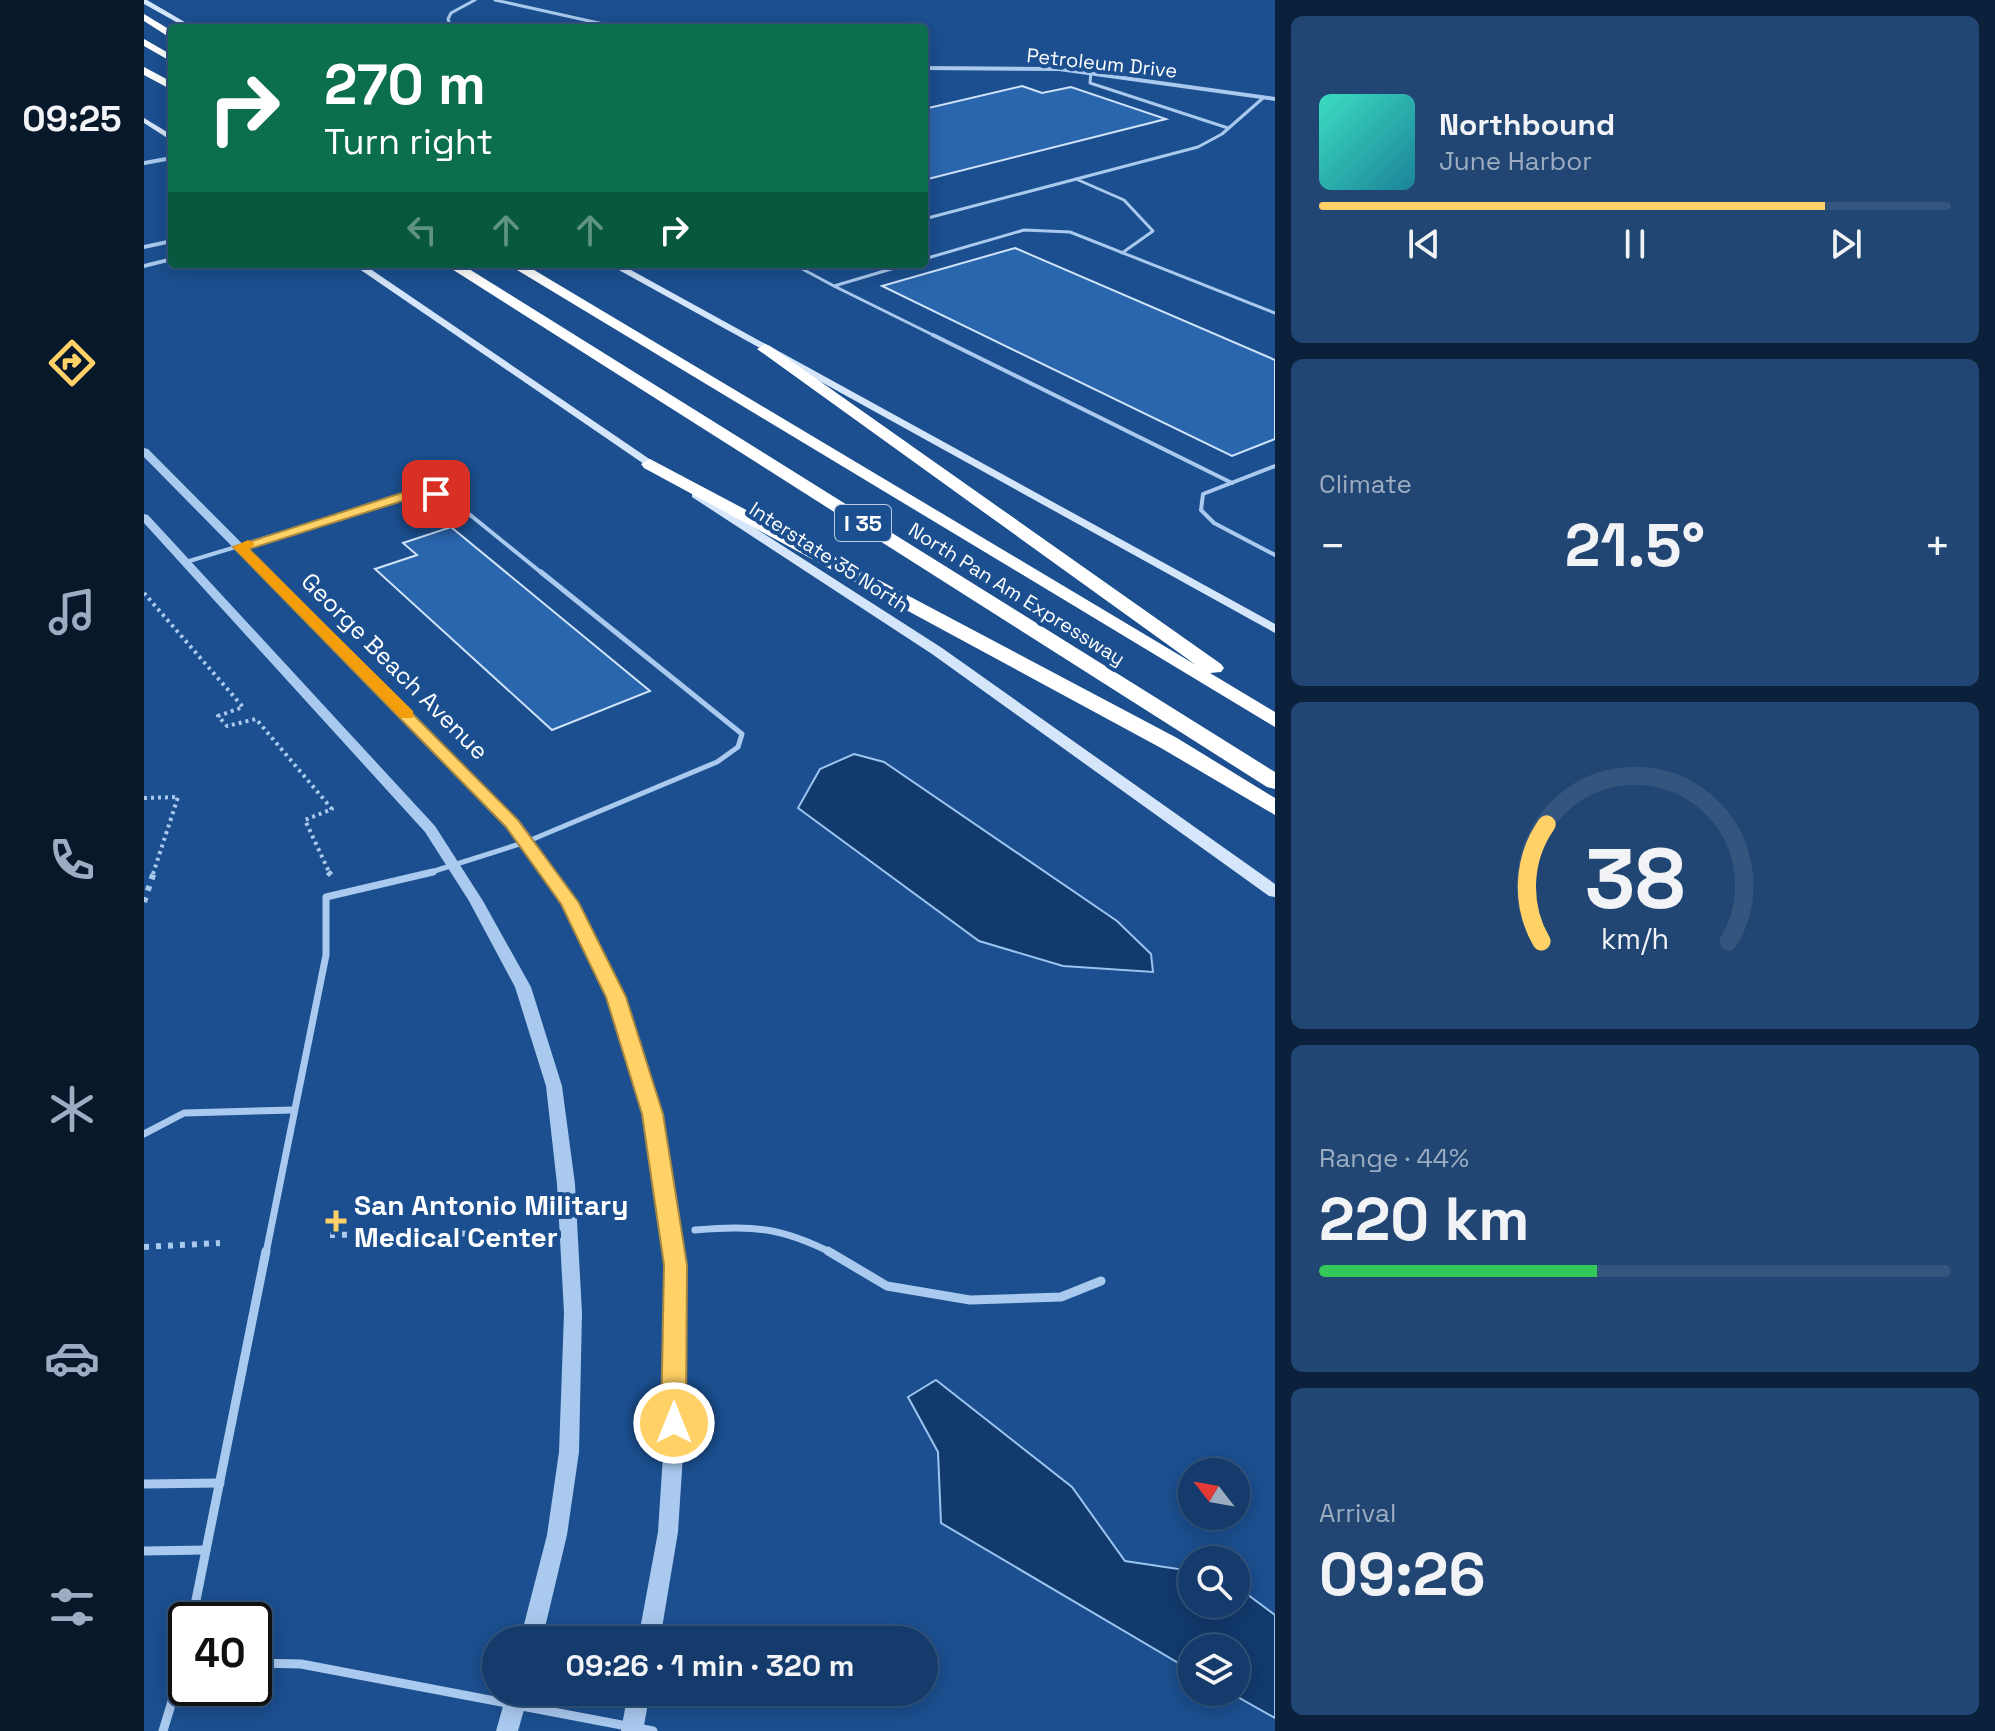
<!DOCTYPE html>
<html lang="en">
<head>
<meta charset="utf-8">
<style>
  :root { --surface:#143b6b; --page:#214673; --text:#f1f3f6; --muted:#9dadc1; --line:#33557e; --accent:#ffd166 }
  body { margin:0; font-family:"Space Grotesk",sans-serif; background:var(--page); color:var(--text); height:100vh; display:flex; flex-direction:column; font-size:30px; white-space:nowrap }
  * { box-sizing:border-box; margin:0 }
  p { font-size:26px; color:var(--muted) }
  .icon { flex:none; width:44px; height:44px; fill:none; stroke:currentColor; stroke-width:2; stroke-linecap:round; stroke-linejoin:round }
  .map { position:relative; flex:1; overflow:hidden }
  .panel { display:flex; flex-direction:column; gap:16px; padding:16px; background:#0b203b; width:720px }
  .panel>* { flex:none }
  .top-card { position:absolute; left:24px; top:24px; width:760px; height:244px; border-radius:8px; box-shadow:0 4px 20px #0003,0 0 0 2px var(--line); background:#0b6e4f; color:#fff; overflow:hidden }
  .needle { width:52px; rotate:301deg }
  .controls { position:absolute; left:1034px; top:1458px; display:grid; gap:16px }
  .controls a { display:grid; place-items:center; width:72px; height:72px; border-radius:50%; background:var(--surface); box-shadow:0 4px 20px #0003,0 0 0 2px var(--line); font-size:40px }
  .speed { position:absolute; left:24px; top:1602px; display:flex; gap:16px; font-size:40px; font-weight:700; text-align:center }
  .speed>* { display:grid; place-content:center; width:104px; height:104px; border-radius:50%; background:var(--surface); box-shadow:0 4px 20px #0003,0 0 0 2px var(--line); line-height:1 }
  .speed .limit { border:4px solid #111; border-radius:12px; background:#fff; color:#111 }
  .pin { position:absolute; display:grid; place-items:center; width:68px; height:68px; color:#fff; margin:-34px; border-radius:16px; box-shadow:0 4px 12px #0006 }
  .me { position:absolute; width:88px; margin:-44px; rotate:0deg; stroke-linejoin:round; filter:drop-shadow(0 0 6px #0008) }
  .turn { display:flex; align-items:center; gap:28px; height:168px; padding:0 24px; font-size:36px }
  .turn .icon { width:104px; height:104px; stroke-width:2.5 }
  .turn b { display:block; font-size:56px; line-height:68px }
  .lanes { display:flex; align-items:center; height:76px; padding:0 24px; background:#0003; justify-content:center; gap:40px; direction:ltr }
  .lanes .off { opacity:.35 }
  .big { font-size:60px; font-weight:800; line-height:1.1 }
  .panel .tile { flex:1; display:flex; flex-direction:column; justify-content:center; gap:12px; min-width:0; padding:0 28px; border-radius:12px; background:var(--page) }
  .panel .dial { align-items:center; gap:0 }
  .dial svg { height:208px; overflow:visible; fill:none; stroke:var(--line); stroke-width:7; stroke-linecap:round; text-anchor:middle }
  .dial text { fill:var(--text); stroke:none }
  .song { display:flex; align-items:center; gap:24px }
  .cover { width:96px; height:96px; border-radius:12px; background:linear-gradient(135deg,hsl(170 70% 55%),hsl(190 70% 35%)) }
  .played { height:8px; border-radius:4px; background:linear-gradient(90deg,var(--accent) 80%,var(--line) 80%) }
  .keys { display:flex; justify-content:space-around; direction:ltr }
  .heat { display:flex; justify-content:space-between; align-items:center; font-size:44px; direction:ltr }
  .charge { height:12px; border-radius:6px; background:linear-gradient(90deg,#34c759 44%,var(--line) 0) }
  .trip { position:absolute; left:338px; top:1626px; width:456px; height:80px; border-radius:40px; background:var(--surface); box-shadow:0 4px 20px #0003,0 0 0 2px var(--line); font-weight:800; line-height:80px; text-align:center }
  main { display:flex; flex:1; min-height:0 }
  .menu { display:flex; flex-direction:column; width:144px; justify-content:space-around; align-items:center; background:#08182b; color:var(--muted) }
  .menu .icon { width:56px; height:56px }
  .menu .current { color:var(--accent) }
  .menu b { font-size:36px; color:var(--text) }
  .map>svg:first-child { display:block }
</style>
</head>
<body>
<main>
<nav class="menu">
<b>09:25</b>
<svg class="icon current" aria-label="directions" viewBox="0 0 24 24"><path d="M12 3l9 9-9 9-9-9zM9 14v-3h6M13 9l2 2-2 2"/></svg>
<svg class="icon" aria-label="music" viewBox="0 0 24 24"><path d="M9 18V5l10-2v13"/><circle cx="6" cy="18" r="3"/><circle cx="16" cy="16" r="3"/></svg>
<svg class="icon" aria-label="phone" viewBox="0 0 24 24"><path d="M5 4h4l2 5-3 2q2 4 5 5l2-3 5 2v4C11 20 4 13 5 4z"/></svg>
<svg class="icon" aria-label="climate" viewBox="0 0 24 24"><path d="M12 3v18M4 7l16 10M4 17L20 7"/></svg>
<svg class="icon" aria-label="car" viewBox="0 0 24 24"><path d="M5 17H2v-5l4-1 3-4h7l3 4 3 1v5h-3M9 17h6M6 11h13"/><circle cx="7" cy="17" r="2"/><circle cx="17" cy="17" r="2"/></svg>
<svg class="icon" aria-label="filters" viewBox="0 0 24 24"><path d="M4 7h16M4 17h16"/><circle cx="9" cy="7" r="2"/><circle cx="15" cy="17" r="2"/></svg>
</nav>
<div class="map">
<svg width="1131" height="1731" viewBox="0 0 1131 1731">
  <rect width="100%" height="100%" fill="#1b4f8f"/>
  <g fill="#123a6d" stroke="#9cc4f0" stroke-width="2">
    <path d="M710 754 740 762 973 921 1007 954 1009 972 919 966 835 941 654 808 676 769Z"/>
    <path d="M792 1380 928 1487 981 1561 1048 1571V1604H1092V1586L1131 1615V1718L1085 1692H1092V1648H1048V1671L797 1523 794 1452 764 1397Z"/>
  </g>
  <g fill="#2a66ad" stroke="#cfe3fa" stroke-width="2">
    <path d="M878 86 898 93 927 87 1022 119 780 180V109Z"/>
    <path d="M871 248 1131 360V439L1088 456 738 286Z"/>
    <path d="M307 527 506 691 408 730 231 569 273 555 259 543Z"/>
  </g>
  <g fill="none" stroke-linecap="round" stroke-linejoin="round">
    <g stroke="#a9c9ee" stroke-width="4" stroke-dasharray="3 4" stroke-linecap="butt">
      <path d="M0 593 99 707 74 716 83 726 112 719 188 809 161 820 186 874"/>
      <path d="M0 798 34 797 9 874"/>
    </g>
    <g stroke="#a9c9ee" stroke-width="6" stroke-dasharray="5 7" stroke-linecap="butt">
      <path d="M184 872 187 875"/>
      <path d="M0 902 10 872"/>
      <path d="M186 1235 369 1233"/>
      <path d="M0 1247 76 1243"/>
    </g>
    <g stroke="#a9c9ee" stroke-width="3">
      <path d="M351 0 459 24"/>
      <path d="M307 28 304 19 307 13 331 0"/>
      <path d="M947 72 946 83 1084 128"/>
      <path d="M932 179 980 200 1009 231 978 253"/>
      <path d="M780 219 1054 147 1078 134 1119 98"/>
      <path d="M780 259 880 230 926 232 1131 313"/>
      <path d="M649 264 690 286"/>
      <path d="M764 264 690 286 793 337"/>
    </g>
    <g stroke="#a9c9ee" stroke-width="4">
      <path d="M789 335 1088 483"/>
      <path d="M1131 466 1059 494 1057 510 1070 523 1131 555"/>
      <path d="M42 562 267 494H292L309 501 399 574"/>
    </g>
    <path stroke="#a9c9ee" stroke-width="5" d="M281 874 382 842 573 762 594 747 598 734 397 572"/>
    <g stroke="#a9c9ee" stroke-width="7">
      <path d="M0 1134 40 1113 150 1110"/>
      <path d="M551 1230C610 1226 634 1226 688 1253"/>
      <path d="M122 1253 182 955V897L289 872"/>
    </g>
    <g stroke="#a9c9ee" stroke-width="9">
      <path d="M684 1251 743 1286 826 1300 917 1297 957 1281"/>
      <path d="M0 1484 76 1483"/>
      <path d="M0 1551 62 1550"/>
      <path d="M48 1620 122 1251"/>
      <path d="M110 1663 157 1664 509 1731"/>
      <path d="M19 1731 40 1662"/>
    </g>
    <g stroke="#a9c9ee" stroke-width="4">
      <path d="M780 68 915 69 1131 99"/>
      <path d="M0 163 28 158"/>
    </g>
    <g fill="#a9c9ee" fill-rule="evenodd">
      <path d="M28 239V243L0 249V245Z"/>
      <path d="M28 257V261L0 268V264Z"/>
      <path d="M0 448 4 449 373 820 432 903 480 997 516 1114 540 1265 539 1455 534 1532 516 1640H494L514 1532 519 1455 522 1265 500 1114 464 997 418 904 363 826 0 457Z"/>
      <path d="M0 514 4 515 291 826 339 901 387 987 418 1086 431 1184 438 1313 435 1452 423 1535 398 1640H376L403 1535 415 1452 420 1313 413 1184 402 1086 371 987 325 901 281 832 0 523Z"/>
      <path d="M363 1692H385L374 1731H352Z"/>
      <path d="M484 1692H506L499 1731H477Z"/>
    </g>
    <g fill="#d6e6fa" fill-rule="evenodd">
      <path d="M0 0H3L51 28H43L0 4Z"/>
      <path d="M0 118 28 135V141L0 123Z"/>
      <path d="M208 264H219L526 473 516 475Z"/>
      <path d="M464 264H476L1131 624V633Z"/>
      <path d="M552 490 798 648 1131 884V897L1125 896 788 654 548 497V491Z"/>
    </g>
    <g fill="#fff" fill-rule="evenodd">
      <path d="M0 14 28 31V39L0 21Z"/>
      <path d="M0 39 28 55V62L0 46Z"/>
      <path d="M0 67 28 82V90L0 75Z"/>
      <path d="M300 264H317L1131 772V789L1123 787Z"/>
      <path d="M363 264H380L1052 665 613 349 621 344 626 346 1077 664 1080 668 1077 672 1066 673 1131 712V727Z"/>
      <path d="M506 459 1033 738 1131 798V815L1017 748 500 468 497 464Z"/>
    </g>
  </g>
  <path fill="#ffd166" stroke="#a68842" stroke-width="2" d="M267 490H292L299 494 292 498H268L105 549 374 820 435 903 482 997 519 1114 543 1265 542 1423 539 1431 530 1434 521 1431 517 1423 520 1265 498 1114 462 997 417 904 362 827 89 547Z"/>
  <path fill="#f59e0b" d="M104 540 111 544 105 549 269 711V718H257L89 547Z"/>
  <path fill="#ffd166" stroke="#1b4f8f" stroke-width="3" d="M188 1209h8v8h8v8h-8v8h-8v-8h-8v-8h8z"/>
  <g text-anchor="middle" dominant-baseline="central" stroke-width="8" stroke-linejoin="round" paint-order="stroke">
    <g font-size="20" fill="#fff" stroke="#1b4f8f">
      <text transform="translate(958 63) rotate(6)">Petroleum Drive</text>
      <text transform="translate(685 557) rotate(33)">Interstate 35 North</text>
      <text transform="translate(873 594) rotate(32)">North Pan Am Expressway</text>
    </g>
    <rect fill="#1b4f8f" stroke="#bbcadd" stroke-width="2" x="691" y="505" width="56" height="36" rx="6"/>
    <g font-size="22" font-weight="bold" fill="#fff">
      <text x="719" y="523">I 35</text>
    </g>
    <g font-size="24" fill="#fff" stroke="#1b4f8f">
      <text transform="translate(251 666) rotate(45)">George Beach Avenue</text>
    </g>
    <g font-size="28" font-weight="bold" fill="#fff" stroke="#1b4f8f" text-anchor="start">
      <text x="210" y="1205">San Antonio Military<tspan x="210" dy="32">Medical Center</tspan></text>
    </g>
  </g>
</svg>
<div class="controls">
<a><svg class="needle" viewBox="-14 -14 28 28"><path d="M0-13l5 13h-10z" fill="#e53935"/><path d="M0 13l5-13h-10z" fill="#9dadc1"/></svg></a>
<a><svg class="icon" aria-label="search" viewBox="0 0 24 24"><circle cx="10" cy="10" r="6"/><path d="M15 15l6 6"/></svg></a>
<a><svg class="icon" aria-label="layers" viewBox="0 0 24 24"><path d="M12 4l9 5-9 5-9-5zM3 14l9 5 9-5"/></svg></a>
</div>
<div class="speed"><div class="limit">40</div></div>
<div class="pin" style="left:292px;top:494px;background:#d93025"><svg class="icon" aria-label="arrive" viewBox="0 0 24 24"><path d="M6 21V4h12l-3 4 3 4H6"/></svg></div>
<svg class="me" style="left:530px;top:1423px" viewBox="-20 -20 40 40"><circle r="17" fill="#ffd166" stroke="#fff" stroke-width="3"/><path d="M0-11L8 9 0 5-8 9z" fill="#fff"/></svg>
<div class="trip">09:26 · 1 min · 320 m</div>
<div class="top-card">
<div class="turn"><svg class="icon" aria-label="right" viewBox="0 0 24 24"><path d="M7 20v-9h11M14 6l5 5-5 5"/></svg><div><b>270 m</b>Turn right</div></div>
<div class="lanes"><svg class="icon off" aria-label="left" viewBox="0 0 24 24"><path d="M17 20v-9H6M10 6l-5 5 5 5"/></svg><svg class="icon off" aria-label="ahead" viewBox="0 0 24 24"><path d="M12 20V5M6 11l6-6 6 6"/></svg><svg class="icon off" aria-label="ahead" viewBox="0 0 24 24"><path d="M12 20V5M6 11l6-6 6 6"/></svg><svg class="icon" aria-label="right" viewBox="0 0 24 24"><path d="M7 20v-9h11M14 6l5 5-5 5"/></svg></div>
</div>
</div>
<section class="panel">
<div class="tile">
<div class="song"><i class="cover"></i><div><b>Northbound</b><p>June Harbor</p></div></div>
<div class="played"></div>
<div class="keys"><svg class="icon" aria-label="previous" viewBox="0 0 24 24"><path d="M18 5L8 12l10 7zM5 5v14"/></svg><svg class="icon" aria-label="pause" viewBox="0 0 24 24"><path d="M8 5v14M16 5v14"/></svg><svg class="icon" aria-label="next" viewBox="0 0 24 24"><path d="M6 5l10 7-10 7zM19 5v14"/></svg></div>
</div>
<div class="tile"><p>Climate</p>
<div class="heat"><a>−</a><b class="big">21.5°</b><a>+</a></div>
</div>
<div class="tile dial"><svg viewBox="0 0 100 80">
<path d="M14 69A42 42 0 1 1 86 69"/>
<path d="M14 69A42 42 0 0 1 16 24" stroke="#ffd166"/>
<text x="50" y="56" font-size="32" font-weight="700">38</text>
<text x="50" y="72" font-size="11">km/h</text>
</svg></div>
<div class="tile"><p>Range · 44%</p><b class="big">220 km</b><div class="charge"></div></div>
<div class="tile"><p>Arrival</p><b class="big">09:26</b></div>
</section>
</main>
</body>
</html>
